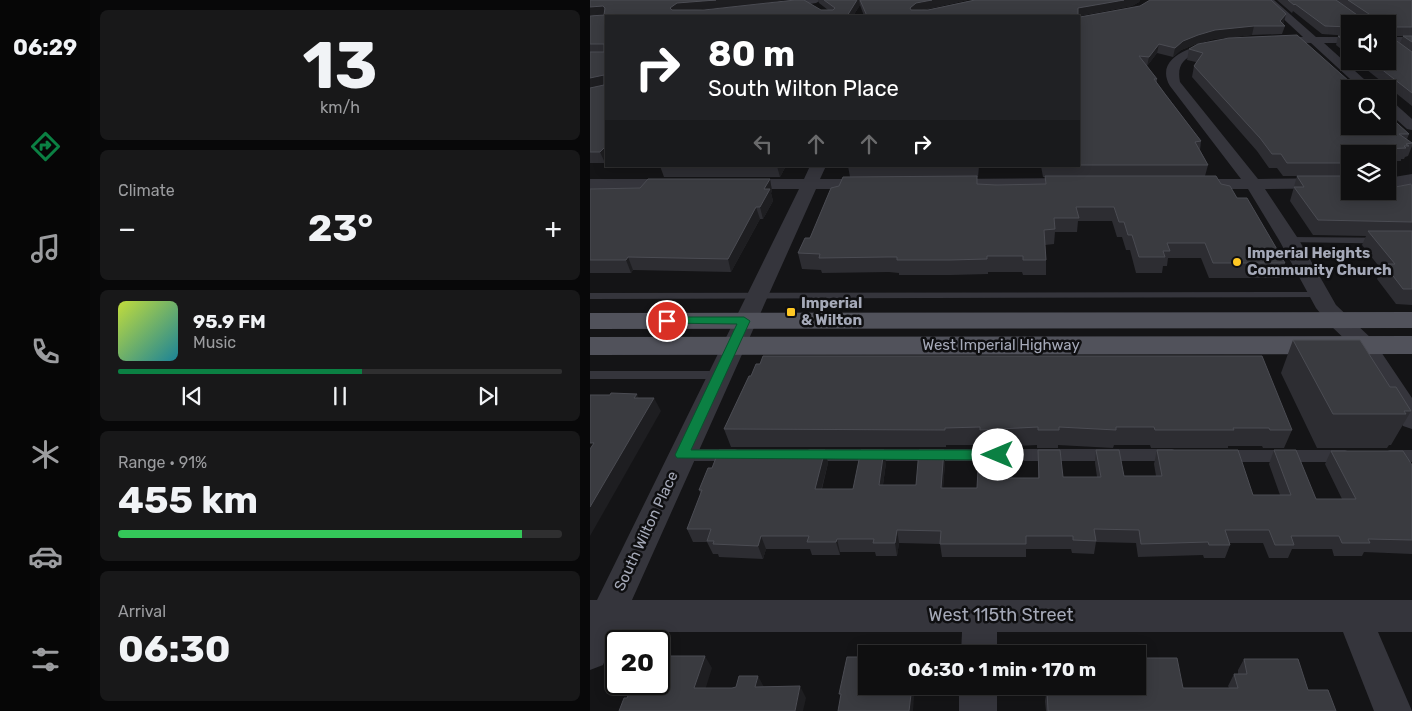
<!DOCTYPE html>
<html lang="en">
<head>
<meta charset="utf-8">
<style>
  :root { --surface:#0f0f10; --page:#181819; --text:#f1f3f6; --muted:#9b9c9f; --line:#2f2f30; --accent:#0b8043 }
  body { margin:0; font-family:Rubik,sans-serif; background:var(--page); color:var(--text); height:100vh; display:flex; flex-direction:column; font-size:19px; white-space:nowrap }
  * { box-sizing:border-box; margin:0 }
  p { font-size:16px; color:var(--muted) }
  .icon { flex:none; width:28px; height:28px; fill:none; stroke:currentColor; stroke-width:2; stroke-linecap:round; stroke-linejoin:round }
  .map { position:relative; flex:1; overflow:hidden }
  .panel { display:flex; flex-direction:column; gap:10px; padding:10px; background:#080809; width:500px }
  .panel>* { flex:none }
  .hud { position:absolute; left:15px; top:15px; width:475px; height:152px; border-radius:0px; box-shadow:0 2px 12px #0003,0 0 0 1px var(--line); background:#202124; color:#fff; overflow:hidden }
  .fabs { position:absolute; left:751px; top:15px; display:grid; gap:10px }
  .fabs a { display:grid; place-items:center; width:55px; height:55px; border-radius:0px; background:var(--surface); box-shadow:0 2px 12px #0003,0 0 0 1px var(--line); font-size:25px }
  .speed { position:absolute; left:15px; top:630px; display:flex; gap:10px; font-size:25px; font-weight:700; text-align:center }
  .speed>* { display:grid; place-content:center; width:65px; height:65px; border-radius:50%; background:var(--surface); box-shadow:0 2px 12px #0003,0 0 0 1px var(--line); line-height:1 }
  .speed .limit { border:2px solid #111; border-radius:8px; background:#fff; color:#111 }
  .pin { position:absolute; display:grid; place-items:center; width:42px; height:42px; color:#fff; margin:-21px; border:2px solid #fff; border-radius:50%; box-shadow:0 1px 5px #0007 }
  .me { position:absolute; width:55px; margin:-28px; rotate:270deg; stroke-linejoin:round; filter:drop-shadow(0 0 4px #0008) }
  .turn { display:flex; align-items:center; gap:18px; height:105px; padding:0 20px; font-size:22px }
  .turn .icon { width:65px; height:65px; stroke-width:2.5 }
  .turn b { display:block; font-size:35px; line-height:42px }
  .lanes { display:flex; align-items:center; height:48px; padding:0 20px; background:#0003; justify-content:center; gap:25px; direction:ltr }
  .lanes .off { opacity:.35 }
  .big { font-size:38px; font-weight:700; line-height:1.1 }
  .panel .card { flex:1; display:flex; flex-direction:column; justify-content:center; gap:8px; min-width:0; padding:0 18px; border-radius:8px; background:var(--page) }
  .panel .dial { align-items:center; gap:0 }
  .dial b { font-size:65px; line-height:1 }
  .song { display:flex; align-items:center; gap:15px }
  .cover { width:60px; height:60px; border-radius:8px; background:linear-gradient(135deg,hsl(70 70% 55%),hsl(190 70% 35%)) }
  .played { height:5px; border-radius:2px; background:linear-gradient(90deg,var(--accent) 55%,var(--line) 55%) }
  .keys { display:flex; justify-content:space-around; direction:ltr }
  .heat { display:flex; justify-content:space-between; align-items:center; font-size:28px; direction:ltr }
  .charge { height:8px; border-radius:4px; background:linear-gradient(90deg,#34c759 91%,var(--line) 0) }
  .trip { position:absolute; left:268px; top:645px; width:288px; height:50px; border-radius:0px; background:var(--surface); box-shadow:0 2px 12px #0003,0 0 0 1px var(--line); font-weight:700; line-height:50px; text-align:center }
  main { display:flex; flex:1; min-height:0 }
  .menu { display:flex; flex-direction:column; width:90px; justify-content:space-around; align-items:center; background:#060606; color:var(--muted) }
  .menu .icon { width:35px; height:35px }
  .menu .active { color:var(--accent) }
  .menu b { font-size:22px; color:var(--text) }
  .map>svg:first-child { display:block }
</style>
</head>
<body>
<main>
<nav class="menu">
<b>06:29</b>
<svg class="icon active" aria-label="directions" viewBox="0 0 24 24"><path d="M12 3l9 9-9 9-9-9zM9 14v-3h6M13 9l2 2-2 2"/></svg>
<svg class="icon" aria-label="music" viewBox="0 0 24 24"><path d="M9 18V5l10-2v13"/><circle cx="6" cy="18" r="3"/><circle cx="16" cy="16" r="3"/></svg>
<svg class="icon" aria-label="phone" viewBox="0 0 24 24"><path d="M5 4h4l2 5-3 2q2 4 5 5l2-3 5 2v4C11 20 4 13 5 4z"/></svg>
<svg class="icon" aria-label="climate" viewBox="0 0 24 24"><path d="M12 3v18M4 7l16 10M4 17L20 7"/></svg>
<svg class="icon" aria-label="car" viewBox="0 0 24 24"><path d="M5 17H2v-5l4-1 3-4h7l3 4 3 1v5h-3M9 17h6M6 11h13"/><circle cx="7" cy="17" r="2"/><circle cx="17" cy="17" r="2"/></svg>
<svg class="icon" aria-label="filters" viewBox="0 0 24 24"><path d="M4 7h16M4 17h16"/><circle cx="9" cy="7" r="2"/><circle cx="15" cy="17" r="2"/></svg>
</nav>
<section class="panel">
<div class="card dial"><b>13</b><p>km/h</p></div>
<div class="card"><p>Climate</p>
<div class="heat"><a>−</a><b class="big">23°</b><a>+</a></div>
</div>
<div class="card">
<div class="song"><i class="cover"></i><div><b>95.9 FM</b><p>Music</p></div></div>
<div class="played"></div>
<div class="keys"><svg class="icon" aria-label="previous" viewBox="0 0 24 24"><path d="M18 5L8 12l10 7zM5 5v14"/></svg><svg class="icon" aria-label="pause" viewBox="0 0 24 24"><path d="M8 5v14M16 5v14"/></svg><svg class="icon" aria-label="next" viewBox="0 0 24 24"><path d="M6 5l10 7-10 7zM19 5v14"/></svg></div>
</div>
<div class="card"><p>Range · 91%</p><b class="big">455 km</b><div class="charge"></div></div>
<div class="card"><p>Arrival</p><b class="big">06:30</b></div>
</section>
<div class="map">
<svg width="822" height="711" viewBox="0 0 822 711">
  <rect width="100%" height="100%" fill="#141416"/>
  <g fill="none" stroke-linecap="round" stroke-linejoin="round">
    <g fill="#35353c" fill-rule="evenodd">
      <path d="M699 237 822 238V244L695 242V238Z"/>
      <path d="M729 292 735 295 733 297 0 299V293Z"/>
      <path d="M0 371H130L135 372 136 375 135 378 130 379H0Z"/>
      <path d="M92 449H145L150 451 152 455 150 459 145 461H92L87 459 85 455 87 451Z"/>
      <path d="M220 449H582L587 451 589 455 587 459 582 461H220L215 459 213 455 215 451Z"/>
      <path d="M632 450H755L760 452 762 456 760 460 755 462H632L627 460 625 456 627 452Z"/>
      <path d="M800 450H822V462L795 460 793 456 795 452Z"/>
    </g>
    <g fill="#35353c" fill-rule="evenodd">
      <path d="M206 0H231L226 3 184 9 179 6 184 3Z"/>
      <path d="M673 0H684L726 37H760V43H734L785 89H771L721 43 677 42 676 40 681 37H713Z"/>
      <rect x="798" y="37" width="24" height="6"/>
      <path d="M630 41 634 42 636 44 634 46C612 52 584 53 590 82L668 179 760 178V188L675 189 709 240 746 305 783 340 822 398V429L813 426 766 350 739 324 726 308 689 240 658 189H599L593 188 591 184 593 180 599 179H651L580 86C562 55 610 44 630 41Z"/>
      <path d="M798 101 803 102 822 119V130L817 129 798 112Z"/>
      <path d="M220 166H236L230 179H281L287 180 289 184 287 188 281 189H226L42 600H822V632H788L822 711H784L753 632H407V654H371L372 632H27L13 665 0 670V600H7L209 189H149L143 188 141 184 143 180 149 179H214Z"/>
      <path d="M822 174V184L798 188V178Z"/>
      <path d="M486 178 492 179 494 183 492 187 354 189 348 188 346 184 348 180 354 179Z"/>
      <path d="M0 179H86L92 180 94 184 92 188 86 189H0Z"/>
      <rect x="369" y="686" width="38" height="25"/>
    </g>
    <g fill="#51525b" fill-rule="evenodd">
      <path d="M822 312V328L0 329V313Z"/>
      <path d="M822 336V354L0 355V337Z"/>
    </g>
  </g>
  <g fill="#2d2d32">
    <path d="M0 0H194L159 5 101 10H238L229 3 228 0H378L333 10H338L385 0H550L549 2 542 6 489 16 490 17 694 22 693 24 695 26 692 34 662 35 624 39 606 44 591 50 583 57 567 53 557 66 567 79V83L611 141 610 150 618 165 615 176 631 184 647 198 695 263 690 278H619L611 258H578L577 266H573L572 273H546L540 250H536L532 237H527L522 221H488L487 232H465L464 244 455 245 456 260V275H433L432 272H398V274L361 275H309V273L299 272 232 273 231 270 212 269 208 253 220 238 249 186 260 177 258 166H389L388 177H387V184L406 185 455 184V177H453L451 166H489V16H274L270 5 263 16H16L15 163H0V16L14 15 15 14 0 15Z"/>
    <path d="M687 0H822H821L822 1V36H800L810 43 813 36H822V106L766 61H798L760 24V36L732 34 703 11 702 13Z"/>
    <path d="M748 36H760V56L746 45Z"/>
    <path d="M608 44 819 134 817 139 822 143V146L818 156 815 157 814 159H811V161H798V154H760V191L822 186V305L806 304 787 279 791 269 772 245 776 236 723 235 700 201 707 176H719H693L687 168H679L667 151 602 77 604 66 606 62 597 60 599 49Z"/>
    <path d="M70 166H196L190 177H74Z"/>
    <path d="M180 179 182 191 181 193 183 201 173 219H170L141 272 43 270 41 273H0V189L50 188Z"/>
    <path d="M703 340 800 387 821 411 801 445H799L797 448H727L691 373Z"/>
    <path d="M159 376 702 430 694 448H673L672 446H638V448H561L560 445H524L523 448 468 445V448H447V445L390 448V445H356V447H141L134 429Z"/>
    <path d="M235 450 238 463 232 489H263L296 463 293 485H326L354 450 355 463 353 488H387L412 478H448V450L473 477H507L505 463 506 450 534 476H566L564 464 567 450 663 495H690L679 464 684 450 726 499H752L735 464 741 451 822 465V554L774 552 772 556H744L742 549H702L698 558H679L673 543H639L640 545 635 558H614L613 555 548 557 546 543 506 542 504 554 482 553 481 549H436V557H352L350 544 309 543 307 556H286L285 552H250V555H222L220 549H176L173 559 129 557 128 554H123L117 542H103L97 529 111 494 109 490 122 468Z"/>
    <path d="M654 659 718 690 746 711H456L455 701 457 689H473L472 686H546L593 688H639L638 686 644 674H648V670Z"/>
  </g>
  <g fill="#1e1e21">
    <path d="M126 0H194L159 5 89 11 82 16 80 8 87 3Z"/>
    <path d="M267 0H269L270 5 263 16H257Z"/>
    <path d="M342 0H378L327 11 320 16V8L326 3Z"/>
    <path d="M534 0H550L549 2 542 6 488 16V8Z"/>
    <path d="M13 6 16 14 0 15V7Z"/>
    <path d="M696 14 694 22 691 26 690 21Z"/>
    <path d="M664 26 662 35 624 39 606 44 591 50 583 57 585 48 593 41 608 35 625 30Z"/>
    <path d="M569 44 567 53 557 66 559 57Z"/>
    <path d="M14 75 16 85 0 89V78Z"/>
    <path d="M16 146V162L15 163 10 152Z"/>
    <path d="M187 166H196L190 177Z"/>
    <path d="M180 179 182 191 181 193 183 201 173 219 170 207 174 189Z"/>
    <path d="M166 207 170 219 141 272 138 259Z"/>
    <path d="M38 257 43 270 41 273 36 260Z"/>
    <path d="M47 394 53 407 44 398Z"/>
    <path d="M64 398 71 411 0 536V507Z"/>
    <path d="M235 450 238 463 228 502 225 489Z"/>
    <path d="M294 450 296 463 291 498 289 485Z"/>
    <path d="M354 450 355 463 352 501 351 488Z"/>
    <path d="M307 530 309 543 307 556 305 543Z"/>
    <path d="M171 536 176 549 173 559 168 546Z"/>
    <path d="M247 539 250 552V555L246 542Z"/>
    <path d="M115 656 122 668 112 700 104 688Z"/>
    <path d="M168 676 174 687H165Z"/>
    <path d="M210 686 216 698 213 711H205Z"/>
    <path d="M322 686 324 697 323 711H319Z"/>
  </g>
  <g fill="#3a3b40" stroke="#4b4c53">
    <path d="M0 0H126L87 3 80 8 82 10H114L205 0H214L231 10H243L245 8 234 0H267L257 16H16V146L10 152H0V88L14 85V75L0 78V52H14V44H0V16L14 15 15 8 13 6 0 7Z"/>
    <path d="M270 0H342L326 3 320 8 321 10H338L385 0H534L488 8V15L490 17 550 6 560 0H681L696 14 690 21 695 26H664L625 30 608 35 593 41 585 48 569 44 559 57 549 56 567 79H564L575 94 611 141 605 142 618 165H489V16H277Z"/>
    <path d="M698 0H746L770 17H779V14L758 0H820L822 1V27H800V36L822 52V93L781 61H798V24H760V27L735 26 705 4 704 5Z"/>
    <path d="M707 35 768 89H760V126H798V115L819 134H809L822 143 816 144 819 146H814L816 148 794 149 799 155H798V154H760V163H697L691 154H682L670 138 604 66 613 53 599 49 608 44 639 38Z"/>
    <path d="M748 36H760V45Z"/>
    <path d="M813 36H822V42Z"/>
    <path d="M387 176V184L406 185 456 184 455 176H626L631 184 640 186 647 198H657L695 263H623L615 243H577L580 251H573L575 257H549L542 235H538L534 222H529L524 207H486L489 218H464L465 229 454 230 456 260H433V256H397V259L360 260H307V257H297L229 258 230 254 208 253 215 238H220L241 188 249 186 253 177Z"/>
    <path d="M707 176H760V191H798V185L800 188 821 184 822 186V222L728 220 704 187H714Z"/>
    <path d="M58 179H180L174 189H180L170 207H166L138 259 38 257 36 260H0V189L50 188Z"/>
    <path d="M778 231H822V289H813L794 264H805Z"/>
    <path d="M703 340H770L800 387H806L821 411H814L816 414H743Z"/>
    <path d="M173 356H672L702 430H680L679 428H643L644 430H565L564 427H526V430L469 427V430H448V427L390 430V427L355 428V430L134 429 159 376H161L166 364H170Z"/>
    <path d="M21 393 47 394 44 398H64L0 507V449L4 443H0V395H20Z"/>
    <path d="M129 450H235L225 489H263L271 450H294L289 485H326L329 450H354L351 488H387L389 450H412V478H449L448 450H470L473 477H511L506 450H529L534 476H572L567 450H648L663 495H701L684 450H706L726 499H766L741 451H813L822 465V540L778 539 780 543H752L749 536H701L704 545H685L679 530H635L640 545H619L618 542 551 544 549 530 504 529 506 541 483 540V536H436V544H350L351 531 307 530 305 543H283L284 539H247L246 542H217L219 536H171L168 546 123 544 124 541H117L121 529H97L112 490H109L118 468H122Z"/>
    <path d="M69 656H115L104 688H142L146 687 149 676H168L165 687 210 686 205 711H29L34 698H37L43 684H69Z"/>
    <path d="M257 657H276V686H322L319 711H248L251 694H249Z"/>
    <path d="M546 658H587L593 688H648L644 674H657L654 659H708L718 690H738L746 711H458L457 689H475V686H546Z"/>
  </g>
  <path fill="#0b8043" stroke="#07532c" d="M77 317H154L160 321 101 450H408L412 452 414 455 412 459 408 460 87 458 85 455 147 324 73 323 72 321Z"/>
  <g fill="#ffc824" stroke="#0f0f11" stroke-width="2">
    <circle cx="647" cy="262" r="5"/>
    <rect x="196" y="307" width="10" height="10" rx="2.5"/>
  </g>
  <g text-anchor="middle" dominant-baseline="central" stroke-width="5" stroke-linejoin="round" paint-order="stroke">
    <g font-size="15" font-weight="bold" fill="#a5a9b8" stroke="#0f0f11" text-anchor="start">
      <text x="657" y="253">Imperial Heights<tspan x="657" dy="17">Community Church</tspan></text>
      <text x="211" y="303">Imperial<tspan x="211" dy="17">&amp; Wilton</tspan></text>
    </g>
    <g font-size="15" fill="#a5a9b8" stroke="#0f0f11">
      <text x="411" y="345">West Imperial Highway</text>
      <text transform="translate(56 531) rotate(-65)">South Wilton Place</text>
    </g>
    <g font-size="18" fill="#a5a9b8" stroke="#0f0f11">
      <text x="411" y="615">West 115th Street</text>
    </g>
  </g>
</svg>
<div class="fabs">
<a><svg class="icon" aria-label="sound" viewBox="0 0 24 24"><path d="M4 9h4l5-4v14l-5-4H4zM17 9q2 3 0 6"/></svg></a>
<a><svg class="icon" aria-label="search" viewBox="0 0 24 24"><circle cx="10" cy="10" r="6"/><path d="M15 15l6 6"/></svg></a>
<a><svg class="icon" aria-label="layers" viewBox="0 0 24 24"><path d="M12 4l9 5-9 5-9-5zM3 14l9 5 9-5"/></svg></a>
</div>
<div class="speed"><div class="limit">20</div></div>
<div class="pin" style="left:77px;top:321px;background:#d93025"><svg class="icon" aria-label="arrive" viewBox="0 0 24 24"><path d="M6 21V4h12l-3 4 3 4H6"/></svg></div>
<svg class="me" style="left:408px;top:455px" viewBox="-20 -20 40 40"><circle r="19" fill="#fff"/><path d="M0-13L10 11 0 6-10 11z" fill="#0b8043"/></svg>
<div class="trip">06:30 · 1 min · 170 m</div>
<div class="hud">
<div class="turn"><svg class="icon" aria-label="right" viewBox="0 0 24 24"><path d="M7 20v-9h11M14 6l5 5-5 5"/></svg><div><b>80 m</b>South Wilton Place</div></div>
<div class="lanes"><svg class="icon off" aria-label="left" viewBox="0 0 24 24"><path d="M17 20v-9H6M10 6l-5 5 5 5"/></svg><svg class="icon off" aria-label="ahead" viewBox="0 0 24 24"><path d="M12 20V5M6 11l6-6 6 6"/></svg><svg class="icon off" aria-label="ahead" viewBox="0 0 24 24"><path d="M12 20V5M6 11l6-6 6 6"/></svg><svg class="icon" aria-label="right" viewBox="0 0 24 24"><path d="M7 20v-9h11M14 6l5 5-5 5"/></svg></div>
</div>
</div>
</main>
</body>
</html>
